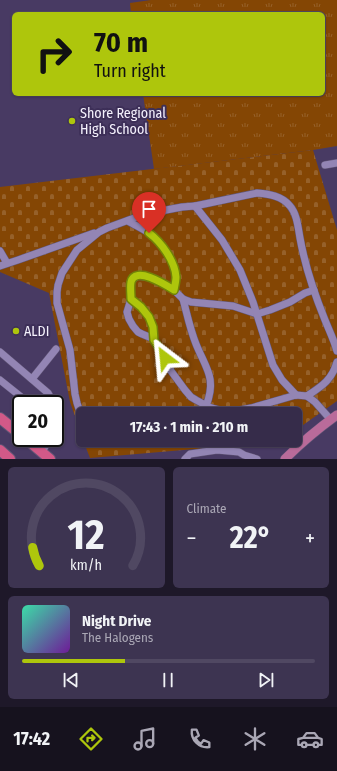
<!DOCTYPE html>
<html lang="en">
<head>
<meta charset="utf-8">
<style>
  :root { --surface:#362c4a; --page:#3d3451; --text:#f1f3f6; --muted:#aaa7b5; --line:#504862; --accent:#aec60c }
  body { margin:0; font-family:"Fira Sans Condensed",sans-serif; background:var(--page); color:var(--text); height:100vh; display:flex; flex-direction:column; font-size:15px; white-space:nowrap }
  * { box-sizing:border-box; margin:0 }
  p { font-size:13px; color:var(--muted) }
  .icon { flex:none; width:22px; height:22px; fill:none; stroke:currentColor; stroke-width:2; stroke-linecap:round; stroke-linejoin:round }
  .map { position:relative; height:459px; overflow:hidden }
  .panel { display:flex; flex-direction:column; gap:8px; padding:8px; background:#1e1829; flex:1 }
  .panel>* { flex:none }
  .hud { position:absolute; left:12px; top:12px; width:313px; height:84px; border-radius:6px; box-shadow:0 1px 3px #0004,0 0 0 1px var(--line); background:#aec60c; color:#111; overflow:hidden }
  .speed { position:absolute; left:12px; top:395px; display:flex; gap:8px; font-size:20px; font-weight:700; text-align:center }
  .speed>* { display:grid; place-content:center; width:52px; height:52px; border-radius:50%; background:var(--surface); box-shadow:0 1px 3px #0004,0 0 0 1px var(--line); line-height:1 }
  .speed .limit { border:2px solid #111; border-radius:6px; background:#fff; color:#111 }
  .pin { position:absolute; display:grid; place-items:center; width:34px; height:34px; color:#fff; margin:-41px -17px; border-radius:50% 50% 50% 0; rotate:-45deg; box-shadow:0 0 4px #0007 }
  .pin .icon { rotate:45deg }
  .me { position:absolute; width:44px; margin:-22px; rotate:331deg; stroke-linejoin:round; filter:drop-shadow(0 0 3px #0008) }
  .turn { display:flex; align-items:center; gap:14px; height:84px; padding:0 16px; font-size:18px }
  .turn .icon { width:52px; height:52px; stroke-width:2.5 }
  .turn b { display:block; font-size:28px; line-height:34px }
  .big { font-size:30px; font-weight:700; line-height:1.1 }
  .panel .tile { flex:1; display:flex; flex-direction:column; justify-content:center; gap:6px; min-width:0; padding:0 14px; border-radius:6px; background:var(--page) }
  .panel .dial { align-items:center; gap:0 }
  .dial svg { height:104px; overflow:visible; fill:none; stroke:var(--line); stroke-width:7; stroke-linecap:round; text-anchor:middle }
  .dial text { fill:var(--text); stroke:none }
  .song { display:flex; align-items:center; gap:12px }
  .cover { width:48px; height:48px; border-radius:6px; background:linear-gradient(135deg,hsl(160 70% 55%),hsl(280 70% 35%)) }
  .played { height:4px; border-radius:2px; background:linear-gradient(90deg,var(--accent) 35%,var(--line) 35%) }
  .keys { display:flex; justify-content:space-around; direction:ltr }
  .heat { display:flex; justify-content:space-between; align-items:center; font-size:22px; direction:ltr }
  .panel .tiles { flex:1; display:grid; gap:8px; grid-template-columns:1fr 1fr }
  .tile:last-child { grid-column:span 2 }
  .trip { position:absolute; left:76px; top:407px; width:226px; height:40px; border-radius:6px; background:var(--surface); box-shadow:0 1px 3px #0004,0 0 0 1px var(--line); font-weight:700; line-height:40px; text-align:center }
  .tabs { display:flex; height:64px; justify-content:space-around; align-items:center; background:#16121e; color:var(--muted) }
  .tabs .icon { width:28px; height:28px }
  .tabs .on { color:var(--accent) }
  .tabs b { font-size:18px; color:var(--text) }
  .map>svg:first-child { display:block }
</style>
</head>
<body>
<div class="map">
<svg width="337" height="459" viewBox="0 0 337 459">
  <defs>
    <pattern id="cemetery-stones" width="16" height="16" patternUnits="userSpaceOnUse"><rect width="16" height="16" fill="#844604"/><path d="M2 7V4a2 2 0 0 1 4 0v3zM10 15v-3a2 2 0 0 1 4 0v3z" fill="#96612a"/></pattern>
    <pattern id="park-tufts" width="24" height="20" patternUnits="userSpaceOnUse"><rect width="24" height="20" fill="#844604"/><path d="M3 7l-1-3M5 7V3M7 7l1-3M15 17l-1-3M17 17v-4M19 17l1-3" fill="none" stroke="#96612a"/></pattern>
  </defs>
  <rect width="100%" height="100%" fill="#483a63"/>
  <g fill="url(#cemetery-stones)">
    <path d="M313 150 337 230V401L296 430 295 435V414H83V439L70 402 49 293 0 272V187Z"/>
    <path d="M83 440H294L293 441 242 445 90 458Z"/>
  </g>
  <path fill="url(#park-tufts)" d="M151 0H337V146L313 150 154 169 143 94H323V14H131L130 3Z"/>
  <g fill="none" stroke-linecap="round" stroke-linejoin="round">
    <defs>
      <g id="minor">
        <path d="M325 165 337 163"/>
        <path d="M195 206 257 193C269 194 282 196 290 206 297 214 298 227 300 238 305 266 314 293 325 320 329 330 334 340 337 351"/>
        <path d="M128 221C136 226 147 230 154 237 163 244 176 265 176 277 176 281 175 286 174 290"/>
        <path d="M0 251 7 263"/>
        <path d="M0 266 18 260 94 233"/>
        <path d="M314 290 305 293 290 302 270 310 257 314 233 306 191 302 183 299 174 290 158 281 148 277 138 276 134 278 131 282V299L127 312 129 319 133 326 138 332 142 334 154 339 171 371 185 390 191 397 196 400 211 408 219 410 235 411 251 408 296 395 307 396 315 402 331 420"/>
        <path d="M131 299C148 312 152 318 154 339"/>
        <path d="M183 299C187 314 190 329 196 344 206 369 217 378 206 406"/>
        <path d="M0 352 48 393 54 404"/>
        <path d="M32 379 56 349"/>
        <path d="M0 380 30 404"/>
        <path d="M307 396C322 386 332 380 337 362"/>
        <path d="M55 406 59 418 55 429"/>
        <path d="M127 414 178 412 211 408"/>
        <path d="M83 416 79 409 77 403 75 394 70 350 57 303V292L58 285 62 273 77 250 99 232 107 228 145 214 182 207 195 206 222 240 240 270 253 302 273 365 282 380 296 395"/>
        <path d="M34 446 43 438"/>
        <path d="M42 452 50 438"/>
        <path d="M185 459 190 454 217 450 239 452 244 455 257 459"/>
      </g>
      <path id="major" d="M285 459C301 443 319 428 337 415"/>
      <g id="highway">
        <path d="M0 418 21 435"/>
        <path d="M25 438 50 459"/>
        <path d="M0 450 10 459"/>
      </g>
    </defs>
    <use href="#minor" stroke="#615676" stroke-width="8"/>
    <use href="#major" stroke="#615676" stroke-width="10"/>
    <use href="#highway" stroke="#615676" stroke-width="12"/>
    <use href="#minor" stroke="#9385b4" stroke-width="7"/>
    <use href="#major" stroke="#b96b9a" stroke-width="9"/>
    <use href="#highway" stroke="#d25988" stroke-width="10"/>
  </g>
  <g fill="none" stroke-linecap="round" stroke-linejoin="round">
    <defs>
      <path id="route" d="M149 233C161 242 175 261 176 277 176 281 175 285 174 290 166 285 135 265 131 282 130 287 131 294 131 299L141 307 149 317 153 327 154 340 165 358"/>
    </defs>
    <use href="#route" stroke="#718108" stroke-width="10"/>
    <use href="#route" stroke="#aec60c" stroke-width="7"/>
  </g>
  <g fill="#aec60c" stroke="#3d2f58" stroke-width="1.5">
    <circle cx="72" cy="121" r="4"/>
    <circle cx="16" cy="331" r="4"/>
  </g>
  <g text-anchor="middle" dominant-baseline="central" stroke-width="4" stroke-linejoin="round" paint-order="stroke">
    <g font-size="14" fill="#f4f1fc" stroke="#3d2f58" text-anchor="start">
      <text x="80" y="113">Shore Regional<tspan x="80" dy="16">High School</tspan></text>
      <text x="24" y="331">ALDI</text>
    </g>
  </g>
</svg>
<div class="speed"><div class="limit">20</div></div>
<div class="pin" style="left:149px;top:233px;background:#d93025"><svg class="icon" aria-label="arrive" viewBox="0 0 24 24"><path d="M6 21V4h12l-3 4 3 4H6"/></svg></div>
<svg class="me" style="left:165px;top:358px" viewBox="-20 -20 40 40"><path d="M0-17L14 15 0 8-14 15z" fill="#aec60c" stroke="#fff" stroke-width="4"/></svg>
<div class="trip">17:43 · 1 min · 210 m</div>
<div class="hud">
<div class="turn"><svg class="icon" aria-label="right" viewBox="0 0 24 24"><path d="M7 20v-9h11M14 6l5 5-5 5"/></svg><div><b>70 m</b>Turn right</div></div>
</div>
</div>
<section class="panel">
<div class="tiles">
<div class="tile dial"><svg viewBox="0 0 100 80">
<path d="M14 69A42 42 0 1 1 86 69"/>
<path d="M14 69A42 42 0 0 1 9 55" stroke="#aec60c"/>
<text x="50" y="56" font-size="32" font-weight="700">12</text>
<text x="50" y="72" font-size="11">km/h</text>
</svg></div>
<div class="tile"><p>Climate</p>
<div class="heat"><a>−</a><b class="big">22°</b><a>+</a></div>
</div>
<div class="tile">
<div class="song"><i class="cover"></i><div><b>Night Drive</b><p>The Halogens</p></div></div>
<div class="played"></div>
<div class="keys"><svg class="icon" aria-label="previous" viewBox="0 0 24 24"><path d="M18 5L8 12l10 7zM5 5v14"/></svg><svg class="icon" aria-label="pause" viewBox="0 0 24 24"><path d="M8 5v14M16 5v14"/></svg><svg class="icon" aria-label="next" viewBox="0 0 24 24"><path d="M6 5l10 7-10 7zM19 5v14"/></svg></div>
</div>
</div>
</section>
<nav class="tabs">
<b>17:42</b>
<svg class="icon on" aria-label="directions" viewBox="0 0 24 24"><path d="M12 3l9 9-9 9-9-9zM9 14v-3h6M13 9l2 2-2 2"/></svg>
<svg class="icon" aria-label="music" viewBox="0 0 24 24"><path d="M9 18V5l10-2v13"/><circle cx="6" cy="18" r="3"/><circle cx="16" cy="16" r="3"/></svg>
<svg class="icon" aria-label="phone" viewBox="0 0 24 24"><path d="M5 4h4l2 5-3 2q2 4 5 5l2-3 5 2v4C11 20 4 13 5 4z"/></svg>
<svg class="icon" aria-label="climate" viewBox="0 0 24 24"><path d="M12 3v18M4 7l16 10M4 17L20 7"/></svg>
<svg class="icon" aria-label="car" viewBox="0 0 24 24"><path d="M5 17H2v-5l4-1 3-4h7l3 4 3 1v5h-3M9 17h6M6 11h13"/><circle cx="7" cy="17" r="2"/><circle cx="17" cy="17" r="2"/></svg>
</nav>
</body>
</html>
